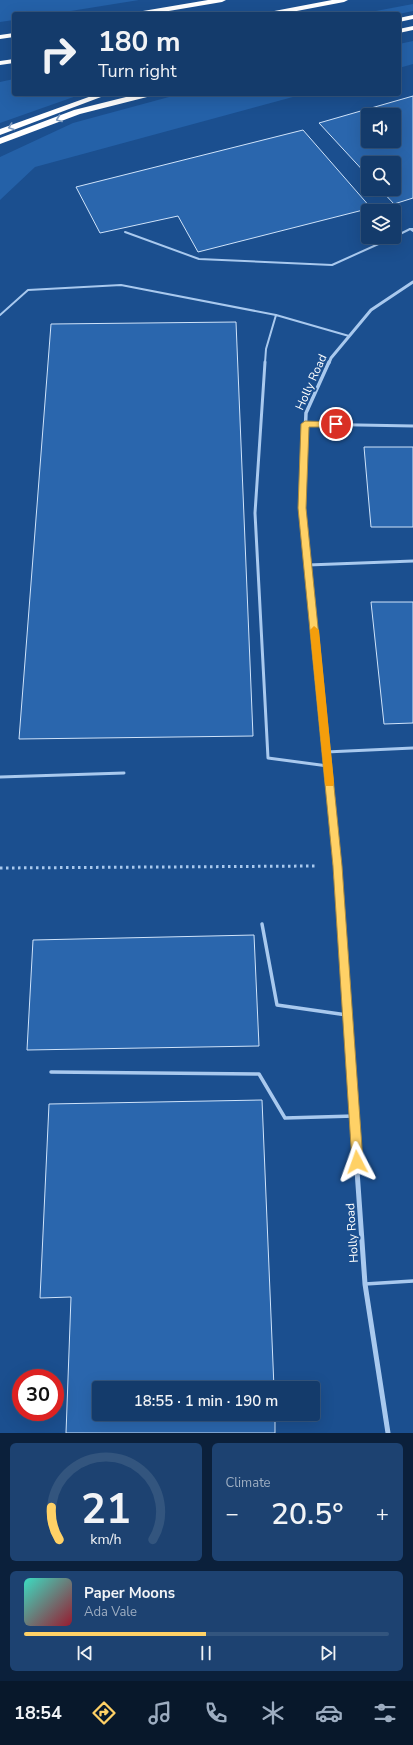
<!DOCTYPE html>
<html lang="en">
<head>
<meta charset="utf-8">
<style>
  :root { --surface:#143b6b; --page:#1d4271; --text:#f1f3f6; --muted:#9dadc1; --line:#33557e; --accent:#ffd166 }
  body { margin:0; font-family:"Nunito Sans",sans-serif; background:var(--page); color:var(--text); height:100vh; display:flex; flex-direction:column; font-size:15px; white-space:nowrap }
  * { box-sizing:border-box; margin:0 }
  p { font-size:13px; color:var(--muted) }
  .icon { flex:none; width:22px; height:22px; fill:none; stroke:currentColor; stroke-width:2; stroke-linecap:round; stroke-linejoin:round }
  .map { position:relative; height:1433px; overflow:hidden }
  .side { display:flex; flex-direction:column; gap:10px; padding:10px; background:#0b203b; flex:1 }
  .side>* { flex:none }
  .top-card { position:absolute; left:12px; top:12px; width:389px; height:84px; border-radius:4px; box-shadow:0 4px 16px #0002,0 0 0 1px var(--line); background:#143b6b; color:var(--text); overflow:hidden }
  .tools { position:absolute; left:361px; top:108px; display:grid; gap:8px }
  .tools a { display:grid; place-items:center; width:40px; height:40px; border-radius:4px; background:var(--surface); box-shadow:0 4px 16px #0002,0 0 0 1px var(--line); font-size:20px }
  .speed { position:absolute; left:12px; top:1369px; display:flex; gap:8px; font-size:20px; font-weight:700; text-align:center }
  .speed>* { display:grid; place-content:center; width:52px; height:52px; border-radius:50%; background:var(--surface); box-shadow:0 4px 16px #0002,0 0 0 1px var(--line); line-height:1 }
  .speed .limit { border:6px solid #d22; background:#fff; color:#111 }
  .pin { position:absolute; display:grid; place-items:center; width:34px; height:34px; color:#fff; margin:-17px; border:2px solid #fff; border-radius:50%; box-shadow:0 1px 4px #0007 }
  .me { position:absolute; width:44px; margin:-22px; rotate:356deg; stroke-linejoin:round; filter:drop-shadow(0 0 3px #0008) }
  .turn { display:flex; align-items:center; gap:14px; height:84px; padding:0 20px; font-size:18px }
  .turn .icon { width:52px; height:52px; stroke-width:2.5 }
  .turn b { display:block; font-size:28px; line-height:34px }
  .big { font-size:30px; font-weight:600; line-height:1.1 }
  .side .tile { flex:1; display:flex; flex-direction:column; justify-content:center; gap:6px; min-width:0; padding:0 14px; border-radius:6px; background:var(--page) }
  .side .dial { align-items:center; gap:0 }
  .dial svg { height:104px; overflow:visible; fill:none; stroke:var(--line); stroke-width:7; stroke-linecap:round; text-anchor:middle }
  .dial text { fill:var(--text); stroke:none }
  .song { display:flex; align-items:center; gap:12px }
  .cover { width:48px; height:48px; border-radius:6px; background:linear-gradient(135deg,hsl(170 70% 55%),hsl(350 70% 35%)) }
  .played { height:4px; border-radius:2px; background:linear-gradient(90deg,var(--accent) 50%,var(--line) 50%) }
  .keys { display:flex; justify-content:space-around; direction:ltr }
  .heat { display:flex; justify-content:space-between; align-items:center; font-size:22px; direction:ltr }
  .side .tiles { flex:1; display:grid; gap:10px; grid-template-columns:1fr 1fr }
  .tile:last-child { grid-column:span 2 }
  .trip { position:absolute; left:92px; top:1381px; width:228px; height:40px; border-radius:4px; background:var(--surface); box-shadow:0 4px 16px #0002,0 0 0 1px var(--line); font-weight:600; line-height:40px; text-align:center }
  .tabs { display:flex; height:64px; justify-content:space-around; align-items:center; background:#08182b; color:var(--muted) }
  .tabs .icon { width:28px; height:28px }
  .tabs .selected { color:var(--accent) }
  .tabs b { font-size:18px; color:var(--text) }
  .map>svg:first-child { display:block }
</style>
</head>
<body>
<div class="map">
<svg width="413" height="1433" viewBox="0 0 413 1433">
  <rect width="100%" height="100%" fill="#1b4f8f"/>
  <g fill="#2461a8">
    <path d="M0 0H139L52 14H14V20L0 22Z"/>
    <path d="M413 4V11L399 14H360Z"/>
    <path d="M413 41V64L399 68V44Z"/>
    <path d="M14 79V94H82L0 123V82Z"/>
    <path d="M180 94H304L35 167 0 200V157L73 123Z"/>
  </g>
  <g fill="#2a66ad" stroke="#cfe3fa" fill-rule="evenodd">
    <path d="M413 96V198L394 204 380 189H394V163H368V176L319 123ZM368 115H394V141H368Z"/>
    <path d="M303 130 371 208 198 252 178 216 100 233 76 187Z"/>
    <path d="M236 322 253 736 19 739 51 324Z"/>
    <path d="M364 447H413V527H371Z"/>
    <path d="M371 602H413V723L384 724Z"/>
    <path d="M254 935 259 1046 27 1050 33 940Z"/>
    <path d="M262 1100 274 1388H99V1414H275V1433H66L71 1297 40 1298 49 1104Z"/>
  </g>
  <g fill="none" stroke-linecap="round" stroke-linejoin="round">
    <path stroke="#a9c9ee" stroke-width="3" stroke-dasharray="2.5 3.5" stroke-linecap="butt" d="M0 868 315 866"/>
    <g stroke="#a9c9ee" stroke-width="2">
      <path d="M413 229H410L413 231"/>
      <path d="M125 232 199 259 332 265 394 237"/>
      <path d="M394 237 410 229"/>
      <path d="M0 315 28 290 121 285 276 315"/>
      <path d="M265 363 266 349 276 315 349 336"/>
    </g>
    <g stroke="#a9c9ee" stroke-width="3">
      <path d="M265 362 255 513 268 758 328 766"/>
      <path d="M305 424 413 426"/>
      <path d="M308 565 413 561"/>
      <path d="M326 752 413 748"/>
      <path d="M0 777 124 773"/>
    </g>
    <g stroke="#a9c9ee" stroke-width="3.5">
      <path d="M262 924 277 1005 347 1015"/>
      <path d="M51 1072 259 1074 285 1118 354 1116"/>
      <path d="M365 1284 413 1281"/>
    </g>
    <path stroke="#a9c9ee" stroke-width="3" d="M329 363 331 358 371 310 413 282"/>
    <path stroke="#a9c9ee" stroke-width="3.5" d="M329 362 306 413 302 508 334 831"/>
    <path stroke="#a9c9ee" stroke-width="5" d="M333 830 365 1284 388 1433"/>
    <g fill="#fff" fill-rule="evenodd">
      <path d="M208 0H226L222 2 151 14H133L137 12Z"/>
      <path d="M332 0H348L344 2 281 14H265L269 12Z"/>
      <path d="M413 15V19L399 22V18Z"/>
      <path d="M413 26V30L399 33V29Z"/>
      <path d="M14 33V37L0 39V35Z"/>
      <path d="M14 59V63L0 65V61Z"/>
      <path d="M97 94H109L0 135V129Z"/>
      <path d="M138 94H152L151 96 80 114 0 144V138L74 110Z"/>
    </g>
  </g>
  <defs><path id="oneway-chevron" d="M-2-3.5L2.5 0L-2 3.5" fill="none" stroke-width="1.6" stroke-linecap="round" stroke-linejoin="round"/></defs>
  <g stroke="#829ec1">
    <use href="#oneway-chevron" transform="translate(59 119) rotate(159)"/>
    <use href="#oneway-chevron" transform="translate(11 127) rotate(160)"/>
  </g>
  <path fill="#ffd166" stroke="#a68842" d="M305 421 336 422 340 424 336 427H309L306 508 342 866 363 1162 361 1166 357 1168 353 1166 352 1162 333 866 298 508 301 424Z"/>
  <path fill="#f59e0b" d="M314 626 319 630 334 783 333 786H326L325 783 310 630Z"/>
  <g text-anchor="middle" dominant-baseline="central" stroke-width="4" stroke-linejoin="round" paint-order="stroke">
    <g font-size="12" fill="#fff" stroke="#1b4f8f">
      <text transform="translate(311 382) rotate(-66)">Holly Road</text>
      <text transform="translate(352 1233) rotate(-94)">Holly Road</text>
    </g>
  </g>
</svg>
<div class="tools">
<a><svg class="icon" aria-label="sound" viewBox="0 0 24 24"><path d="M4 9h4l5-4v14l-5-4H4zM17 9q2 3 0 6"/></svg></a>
<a><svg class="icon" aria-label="search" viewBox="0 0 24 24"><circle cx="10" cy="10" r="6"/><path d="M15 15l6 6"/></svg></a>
<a><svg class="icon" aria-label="layers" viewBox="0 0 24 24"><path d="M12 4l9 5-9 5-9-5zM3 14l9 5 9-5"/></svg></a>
</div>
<div class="speed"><div class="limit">30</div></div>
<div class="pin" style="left:336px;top:424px;background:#d93025"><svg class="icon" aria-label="arrive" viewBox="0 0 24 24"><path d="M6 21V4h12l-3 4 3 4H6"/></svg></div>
<svg class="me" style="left:357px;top:1162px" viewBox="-20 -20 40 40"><path d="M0-17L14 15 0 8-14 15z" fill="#ffd166" stroke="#fff" stroke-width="4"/></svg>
<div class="trip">18:55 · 1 min · 190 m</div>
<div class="top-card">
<div class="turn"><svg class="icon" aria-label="right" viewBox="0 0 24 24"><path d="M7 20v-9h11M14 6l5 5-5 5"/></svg><div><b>180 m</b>Turn right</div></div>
</div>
</div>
<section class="side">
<div class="tiles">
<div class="tile dial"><svg viewBox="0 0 100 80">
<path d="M14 69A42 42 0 1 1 86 69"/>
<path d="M14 69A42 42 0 0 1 8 44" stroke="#ffd166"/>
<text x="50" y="56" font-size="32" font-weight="700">21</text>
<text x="50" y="72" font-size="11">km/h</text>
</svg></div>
<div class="tile"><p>Climate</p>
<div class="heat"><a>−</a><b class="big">20.5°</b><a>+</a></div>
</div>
<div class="tile">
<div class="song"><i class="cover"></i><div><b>Paper Moons</b><p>Ada Vale</p></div></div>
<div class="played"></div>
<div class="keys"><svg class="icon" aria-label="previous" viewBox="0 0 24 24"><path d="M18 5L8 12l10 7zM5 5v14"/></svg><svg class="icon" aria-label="pause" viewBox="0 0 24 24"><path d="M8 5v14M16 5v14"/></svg><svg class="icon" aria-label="next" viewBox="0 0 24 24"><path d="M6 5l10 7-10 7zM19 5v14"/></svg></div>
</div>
</div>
</section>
<nav class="tabs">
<b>18:54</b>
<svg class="icon selected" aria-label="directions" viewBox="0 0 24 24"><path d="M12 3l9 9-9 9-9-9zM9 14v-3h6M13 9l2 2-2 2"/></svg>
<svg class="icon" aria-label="music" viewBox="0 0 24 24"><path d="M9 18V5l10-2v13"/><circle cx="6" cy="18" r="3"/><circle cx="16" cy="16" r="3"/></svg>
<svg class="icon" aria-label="phone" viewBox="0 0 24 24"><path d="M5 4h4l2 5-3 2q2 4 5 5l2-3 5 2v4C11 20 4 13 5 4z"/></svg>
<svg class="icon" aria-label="climate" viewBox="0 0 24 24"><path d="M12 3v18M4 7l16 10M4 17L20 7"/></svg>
<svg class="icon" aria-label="car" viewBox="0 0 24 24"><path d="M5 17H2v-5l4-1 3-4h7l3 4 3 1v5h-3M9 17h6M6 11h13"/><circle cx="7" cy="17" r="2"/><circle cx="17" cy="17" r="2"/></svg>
<svg class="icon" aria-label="filters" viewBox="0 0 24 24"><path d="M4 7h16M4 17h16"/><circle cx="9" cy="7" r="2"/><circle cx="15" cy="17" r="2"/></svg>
</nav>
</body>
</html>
